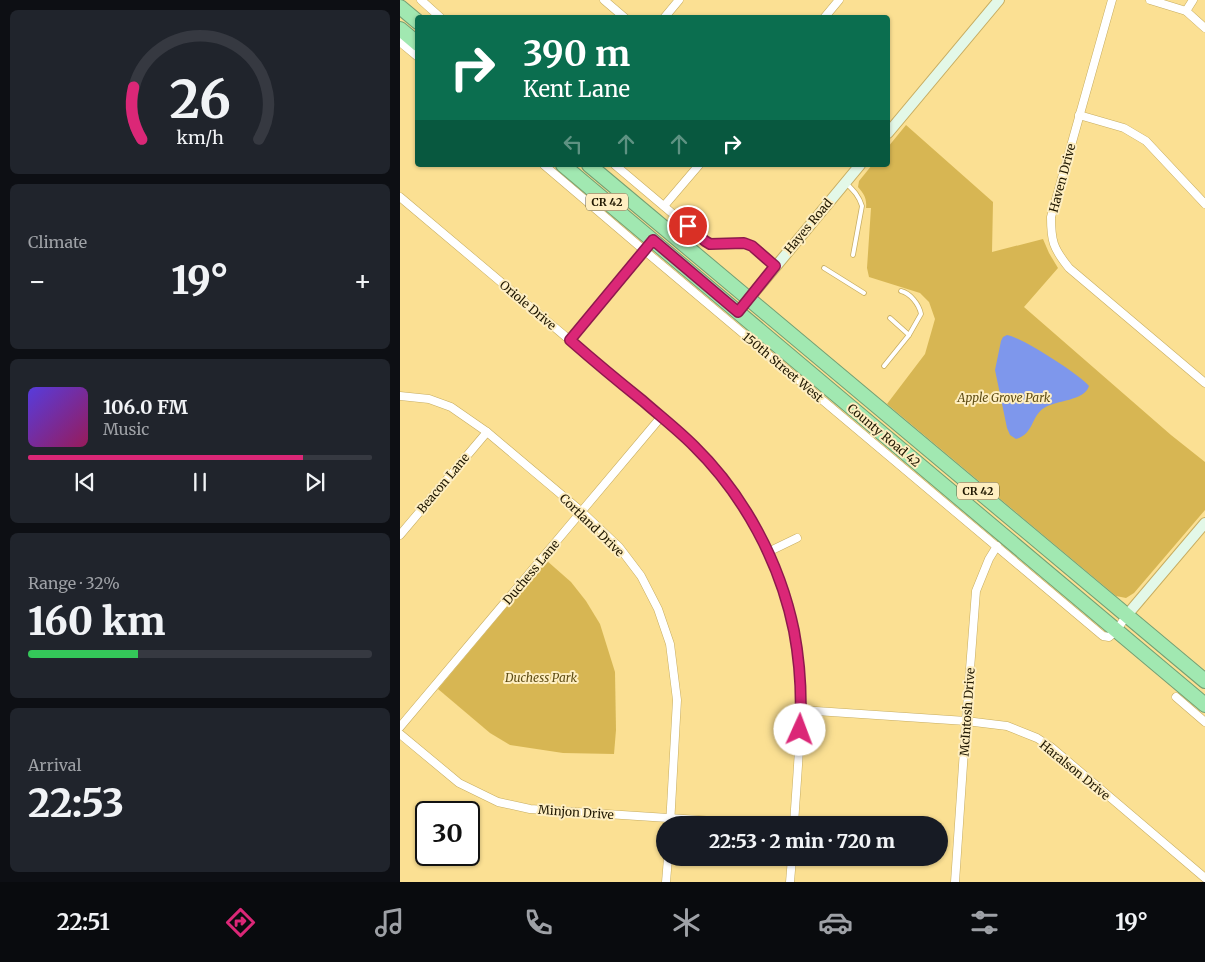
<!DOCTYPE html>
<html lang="en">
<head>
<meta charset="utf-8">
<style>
  :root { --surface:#171b24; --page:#20242c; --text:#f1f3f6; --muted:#9ea1a6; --line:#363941; --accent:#db2777 }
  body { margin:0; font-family:Merriweather,serif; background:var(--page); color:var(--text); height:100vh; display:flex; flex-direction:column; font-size:19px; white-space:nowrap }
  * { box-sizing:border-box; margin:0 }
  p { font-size:16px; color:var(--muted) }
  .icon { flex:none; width:28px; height:28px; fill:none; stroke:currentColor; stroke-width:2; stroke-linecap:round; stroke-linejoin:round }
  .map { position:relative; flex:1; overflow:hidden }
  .sheet { display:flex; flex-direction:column; gap:10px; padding:10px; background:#0d0f14; width:400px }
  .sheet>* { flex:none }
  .guide { position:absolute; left:15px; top:15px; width:475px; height:152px; border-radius:5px; box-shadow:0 1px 4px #0004; background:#0b6e4f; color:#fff; overflow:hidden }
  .speed { position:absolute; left:15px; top:801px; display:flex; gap:10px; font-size:25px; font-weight:700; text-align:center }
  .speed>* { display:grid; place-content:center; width:65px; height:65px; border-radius:50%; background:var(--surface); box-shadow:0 1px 4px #0004; line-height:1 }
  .speed .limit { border:2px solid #111; border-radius:8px; background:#fff; color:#111 }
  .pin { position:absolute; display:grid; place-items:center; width:42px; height:42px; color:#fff; margin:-21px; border:2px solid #fff; border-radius:50%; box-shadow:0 1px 5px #0007 }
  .me { position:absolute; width:55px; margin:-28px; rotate:2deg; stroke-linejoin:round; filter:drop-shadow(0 0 4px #0008) }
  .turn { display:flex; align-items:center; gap:18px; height:105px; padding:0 25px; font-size:22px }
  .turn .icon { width:65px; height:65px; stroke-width:2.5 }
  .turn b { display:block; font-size:35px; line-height:42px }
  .lanes { display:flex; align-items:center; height:48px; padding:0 25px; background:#0003; justify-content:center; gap:25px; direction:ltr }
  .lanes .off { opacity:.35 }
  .big { font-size:38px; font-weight:800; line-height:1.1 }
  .sheet .card { flex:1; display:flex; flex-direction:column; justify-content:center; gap:8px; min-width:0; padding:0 18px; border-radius:8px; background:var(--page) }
  .sheet .dial { align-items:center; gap:0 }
  .dial svg { height:130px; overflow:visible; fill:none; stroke:var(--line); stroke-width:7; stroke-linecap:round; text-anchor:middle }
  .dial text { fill:var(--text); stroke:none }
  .song { display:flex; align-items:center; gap:15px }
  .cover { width:60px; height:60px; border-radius:8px; background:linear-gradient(135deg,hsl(250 70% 55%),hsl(330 70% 35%)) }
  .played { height:5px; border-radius:2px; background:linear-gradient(90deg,var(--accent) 80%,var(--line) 80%) }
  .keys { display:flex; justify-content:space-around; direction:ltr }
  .heat { display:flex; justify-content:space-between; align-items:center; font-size:28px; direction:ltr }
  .charge { height:8px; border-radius:4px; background:linear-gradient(90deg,#34c759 32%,var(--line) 0) }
  .trip { position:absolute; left:256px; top:816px; width:292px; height:50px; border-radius:25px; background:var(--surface); box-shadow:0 1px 4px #0004; font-weight:800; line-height:50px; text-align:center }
  .tab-bar { display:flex; height:80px; justify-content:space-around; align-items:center; background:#090b0e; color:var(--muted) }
  .tab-bar .icon { width:35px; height:35px }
  .tab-bar .current { color:var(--accent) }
  .tab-bar b { font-size:22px; color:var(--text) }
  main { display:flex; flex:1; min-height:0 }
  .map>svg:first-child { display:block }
</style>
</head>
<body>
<main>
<section class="sheet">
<div class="card dial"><svg viewBox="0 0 100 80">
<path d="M14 69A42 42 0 1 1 86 69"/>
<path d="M14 69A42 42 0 0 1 9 37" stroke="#db2777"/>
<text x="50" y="56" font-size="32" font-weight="700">26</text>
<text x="50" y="72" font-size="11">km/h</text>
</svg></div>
<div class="card"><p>Climate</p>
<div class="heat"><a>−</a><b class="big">19°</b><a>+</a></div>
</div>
<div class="card">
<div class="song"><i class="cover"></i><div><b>106.0 FM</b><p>Music</p></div></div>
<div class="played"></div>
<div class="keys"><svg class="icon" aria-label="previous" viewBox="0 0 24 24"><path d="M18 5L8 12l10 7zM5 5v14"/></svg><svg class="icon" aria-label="pause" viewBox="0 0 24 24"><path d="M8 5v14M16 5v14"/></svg><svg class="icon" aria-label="next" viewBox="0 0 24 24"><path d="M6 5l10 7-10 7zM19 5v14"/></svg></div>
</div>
<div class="card"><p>Range · 32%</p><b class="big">160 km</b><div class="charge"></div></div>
<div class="card"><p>Arrival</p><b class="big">22:53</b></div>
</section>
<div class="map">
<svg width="805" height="882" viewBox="0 0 805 882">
  <rect width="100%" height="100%" fill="#fbe093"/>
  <g fill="#d7b653">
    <path d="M506 125 593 202 592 252 643 239 649 253 658 268 624 307 771 435 805 462V510L734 593 726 598 716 596 487 404 525 354 535 319 529 302 520 293 469 277 467 268 471 208H466C467 198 464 194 458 187L459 181 472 165H488V147Z"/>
    <path d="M146 560 171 582 186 601 200 624 215 672 216 730 214 754 163 753 110 745 90 733 38 689Z"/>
  </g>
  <path fill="#7e97ec" d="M607 335C621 337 679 374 689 386 684 401 657 400 644 408 631 416 634 434 616 439L610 435 607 428 595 370 601 341 603 337Z"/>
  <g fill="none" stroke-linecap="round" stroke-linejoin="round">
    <defs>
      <g id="lane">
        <path d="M447 184C454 191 459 196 462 206L453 255"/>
        <path d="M424 268 464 293"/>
        <path d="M501 291C510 293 519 304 521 314L509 335"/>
        <path d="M484 366 509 335 490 318"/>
      </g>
      <g id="street">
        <path d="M21 0 41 18"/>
        <path d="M204 0 225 18"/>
        <path d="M712 0 651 217C651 241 653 248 669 268L805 383"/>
        <path d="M750 0 786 11 805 28"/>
        <path d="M786 11 793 0"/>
        <path d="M264 18 279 0"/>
        <path d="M424 18 439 0"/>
        <path d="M0 42 18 57"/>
        <path d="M679 115 724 128 746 141 805 204"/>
        <path d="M144 165 245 251 703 636 709 637 716 631 727 615"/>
        <path d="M215 165 305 241C317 247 331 241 344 243 356 245 366 257 375 266"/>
        <path d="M0 197 261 417C273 427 285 436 295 447 352 506 394 587 399 670 403 721 397 773 394 825"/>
        <path d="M264 206 299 165"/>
        <path d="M170 340 253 241"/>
        <path d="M0 396 29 399 51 407 87 432 182 512 219 547 241 576 258 609 270 644 277 700 270 825"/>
        <path d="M0 535 87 432"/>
        <path d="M368 552 397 538"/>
        <path d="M776 697 805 722"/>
        <path d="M401 710 566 721 607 726 637 738 651 747 805 878"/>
        <path d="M0 727 261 417"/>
        <path d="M0 734 59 783 98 802 130 809 374 825"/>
        <path d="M266 882 268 858"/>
        <path d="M390 882 392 858"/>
        <path d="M555 882 566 721 576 591 589 559 597 546"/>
      </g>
      <g id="secondary">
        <path d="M488 133 599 0"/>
        <path d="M338 312 460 165"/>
        <path d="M727 615 805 523"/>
      </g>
      <g id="highway">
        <path d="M0 7 18 22"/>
        <path d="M0 29 18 44"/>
        <path d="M163 165C378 344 590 526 805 705"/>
        <path d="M189 165 805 681"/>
      </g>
    </defs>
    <use href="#lane" stroke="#c7ad61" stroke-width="5.5"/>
    <use href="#street" stroke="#c7ad61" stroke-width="9"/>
    <use href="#secondary" stroke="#c7ad61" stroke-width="12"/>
    <use href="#highway" stroke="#749f73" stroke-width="16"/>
    <use href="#lane" stroke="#fff" stroke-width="4"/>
    <use href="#street" stroke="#fff" stroke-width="8"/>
    <use href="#secondary" stroke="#e3f8e8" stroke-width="10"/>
    <use href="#highway" stroke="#a1e8b1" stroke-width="14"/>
  </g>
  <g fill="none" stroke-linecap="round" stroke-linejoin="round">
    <defs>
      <path id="route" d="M288 226 305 241 310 244 344 243 352 246 375 266 338 312 253 240 170 340C194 361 218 381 243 401 260 416 278 430 294 446 344 495 380 562 394 631 400 663 402 697 400 730"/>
    </defs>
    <use href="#route" stroke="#8e194d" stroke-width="12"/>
    <use href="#route" stroke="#db2777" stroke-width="9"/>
  </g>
  <g text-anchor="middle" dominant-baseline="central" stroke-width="4" stroke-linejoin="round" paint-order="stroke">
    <g fill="#feeec1" stroke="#62583b" stroke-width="1">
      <rect x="186" y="193.5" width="42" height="17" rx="4"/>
      <rect x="557" y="482.5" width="42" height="17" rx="4"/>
    </g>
    <g font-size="11" font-weight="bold" fill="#1f1701">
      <text x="207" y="202">CR 42</text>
      <text x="578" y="491">CR 42</text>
    </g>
    <g font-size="12" fill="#1f1701" stroke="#feeec1">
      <text transform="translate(662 178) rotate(-75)">Haven Drive</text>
      <text transform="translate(408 226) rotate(-50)">Hayes Road</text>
      <text transform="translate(128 305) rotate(40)">Oriole Drive</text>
      <text transform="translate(383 367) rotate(40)">150th Street West</text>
      <text transform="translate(484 435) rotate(40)">County Road 42</text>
      <text transform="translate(43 483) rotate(-50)">Beacon Lane</text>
      <text transform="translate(192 525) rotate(44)">Cortland Drive</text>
      <text transform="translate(131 572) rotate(-50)">Duchess Lane</text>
      <text transform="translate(567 712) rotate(-86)">McIntosh Drive</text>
      <text transform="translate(675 770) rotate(39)">Haralson Drive</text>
      <text transform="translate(176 812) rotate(4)">Minjon Drive</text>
    </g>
    <g font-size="12" font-style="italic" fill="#5e4c13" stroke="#feeec1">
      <text x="604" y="397">Apple Grove Park</text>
      <text x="141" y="677">Duchess Park</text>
    </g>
  </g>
</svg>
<div class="speed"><div class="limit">30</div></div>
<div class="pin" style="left:288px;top:226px;background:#d93025"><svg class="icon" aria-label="arrive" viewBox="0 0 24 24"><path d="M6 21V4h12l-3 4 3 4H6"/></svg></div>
<svg class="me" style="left:400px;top:730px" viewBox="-20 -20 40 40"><circle r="19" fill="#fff"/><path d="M0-13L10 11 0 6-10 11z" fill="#db2777"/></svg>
<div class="trip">22:53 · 2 min · 720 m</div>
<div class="guide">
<div class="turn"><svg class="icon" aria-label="right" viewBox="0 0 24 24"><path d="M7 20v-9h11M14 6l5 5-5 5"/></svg><div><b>390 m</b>Kent Lane</div></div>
<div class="lanes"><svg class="icon off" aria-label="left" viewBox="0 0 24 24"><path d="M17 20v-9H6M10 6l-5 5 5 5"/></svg><svg class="icon off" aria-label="ahead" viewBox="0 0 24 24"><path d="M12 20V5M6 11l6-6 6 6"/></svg><svg class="icon off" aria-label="ahead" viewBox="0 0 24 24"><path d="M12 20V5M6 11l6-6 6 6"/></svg><svg class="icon" aria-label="right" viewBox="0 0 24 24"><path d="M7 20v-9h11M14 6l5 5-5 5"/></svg></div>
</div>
</div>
</main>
<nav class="tab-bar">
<b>22:51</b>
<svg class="icon current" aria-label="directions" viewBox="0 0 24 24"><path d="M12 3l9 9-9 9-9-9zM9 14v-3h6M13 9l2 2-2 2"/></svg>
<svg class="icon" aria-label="music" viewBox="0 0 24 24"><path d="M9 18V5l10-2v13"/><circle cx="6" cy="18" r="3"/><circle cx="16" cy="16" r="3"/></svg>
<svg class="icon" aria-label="phone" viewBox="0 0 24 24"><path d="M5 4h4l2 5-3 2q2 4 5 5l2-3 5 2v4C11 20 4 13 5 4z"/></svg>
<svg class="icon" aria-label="climate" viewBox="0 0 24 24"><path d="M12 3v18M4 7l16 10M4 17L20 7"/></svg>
<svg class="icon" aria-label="car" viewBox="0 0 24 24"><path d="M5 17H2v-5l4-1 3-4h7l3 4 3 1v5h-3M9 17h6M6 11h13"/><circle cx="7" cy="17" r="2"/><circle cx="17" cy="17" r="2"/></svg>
<svg class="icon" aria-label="filters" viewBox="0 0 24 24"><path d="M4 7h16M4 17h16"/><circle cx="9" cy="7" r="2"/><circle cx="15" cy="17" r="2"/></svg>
<b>19°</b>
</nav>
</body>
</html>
